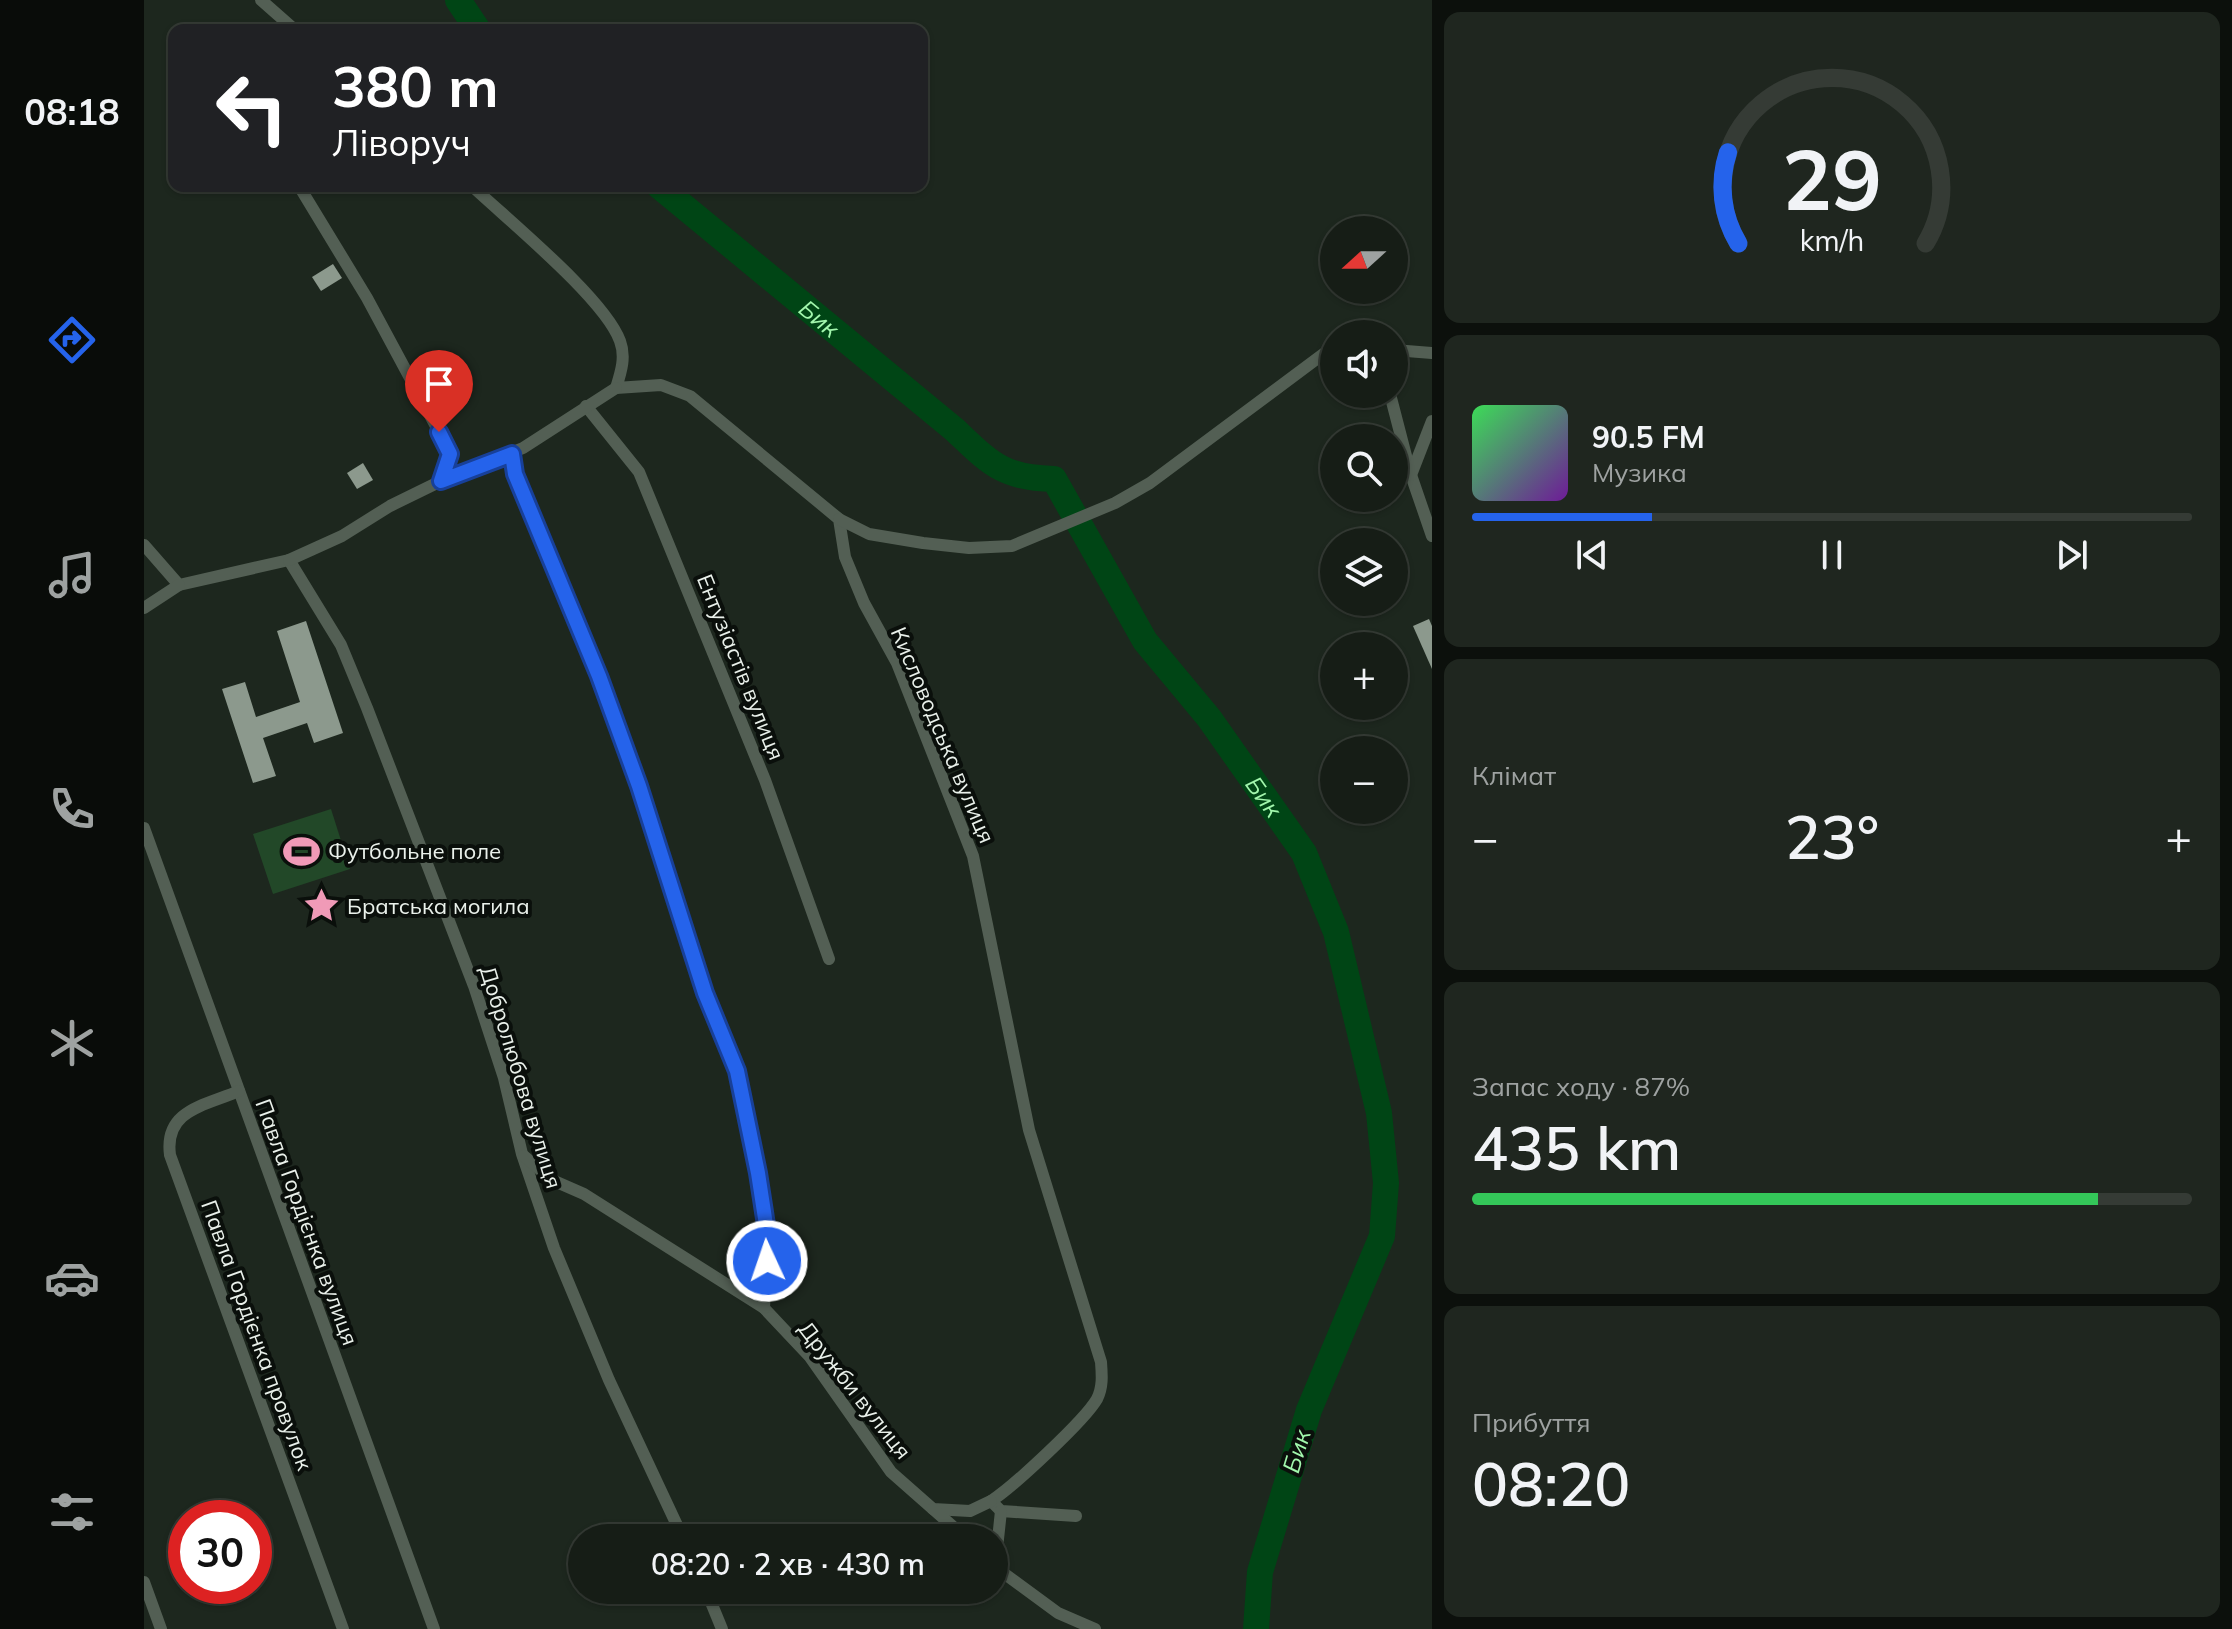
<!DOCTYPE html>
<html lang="uk">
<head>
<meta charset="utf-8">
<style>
  :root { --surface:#161d16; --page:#1f261f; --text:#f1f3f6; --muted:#9ea2a1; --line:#353b35; --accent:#2563eb }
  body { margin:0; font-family:Mulish,sans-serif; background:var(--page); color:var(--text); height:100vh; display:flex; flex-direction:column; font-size:30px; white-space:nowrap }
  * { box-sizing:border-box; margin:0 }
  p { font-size:26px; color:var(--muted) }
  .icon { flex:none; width:44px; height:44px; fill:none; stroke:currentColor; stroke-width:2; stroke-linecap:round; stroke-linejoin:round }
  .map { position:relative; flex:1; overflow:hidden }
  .details { display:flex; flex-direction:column; gap:12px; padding:12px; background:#0c100c; width:800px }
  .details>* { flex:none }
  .top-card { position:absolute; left:24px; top:24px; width:760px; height:168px; border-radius:16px; box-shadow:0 2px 6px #0004,0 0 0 2px var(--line); background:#202124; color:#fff; overflow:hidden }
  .needle { width:52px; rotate:249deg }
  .buttons { position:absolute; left:1176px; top:216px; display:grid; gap:16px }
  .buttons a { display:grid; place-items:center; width:88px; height:88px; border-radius:50%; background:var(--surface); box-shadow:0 2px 6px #0004,0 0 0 2px var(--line); font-size:40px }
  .speed { position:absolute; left:24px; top:1500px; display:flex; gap:16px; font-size:40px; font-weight:700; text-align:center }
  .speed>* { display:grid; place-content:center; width:104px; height:104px; border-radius:50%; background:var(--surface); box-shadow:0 2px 6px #0004,0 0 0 2px var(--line); line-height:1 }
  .speed .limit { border:12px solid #d22; background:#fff; color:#111 }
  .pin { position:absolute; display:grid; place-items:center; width:68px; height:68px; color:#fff; margin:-82px -34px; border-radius:50% 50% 50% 0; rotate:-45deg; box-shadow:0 0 8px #0007 }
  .pin .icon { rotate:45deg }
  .me { position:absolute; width:88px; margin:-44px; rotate:357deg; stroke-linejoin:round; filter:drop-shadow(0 0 6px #0008) }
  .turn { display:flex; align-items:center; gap:28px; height:168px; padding:0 32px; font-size:36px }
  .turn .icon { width:104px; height:104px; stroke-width:2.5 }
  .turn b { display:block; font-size:56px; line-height:68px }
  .big { font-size:60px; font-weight:600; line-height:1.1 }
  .details .card { flex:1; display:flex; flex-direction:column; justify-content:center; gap:12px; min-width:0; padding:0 28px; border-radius:16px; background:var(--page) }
  .details .dial { align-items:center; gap:0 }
  .dial svg { height:208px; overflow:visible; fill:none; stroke:var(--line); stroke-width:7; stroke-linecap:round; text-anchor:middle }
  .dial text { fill:var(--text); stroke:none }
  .song { display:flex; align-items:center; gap:24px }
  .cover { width:96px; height:96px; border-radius:12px; background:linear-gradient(135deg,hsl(130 70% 55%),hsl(280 70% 35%)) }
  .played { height:8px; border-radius:4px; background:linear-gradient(90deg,var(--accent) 25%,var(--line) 25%) }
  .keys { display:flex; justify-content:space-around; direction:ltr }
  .heat { display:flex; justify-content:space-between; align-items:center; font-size:44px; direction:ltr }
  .charge { height:12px; border-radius:6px; background:linear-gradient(90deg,#34c759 87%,var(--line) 0) }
  .trip { position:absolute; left:424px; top:1524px; width:440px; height:80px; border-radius:40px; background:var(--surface); box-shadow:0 2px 6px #0004,0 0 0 2px var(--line); font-weight:600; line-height:80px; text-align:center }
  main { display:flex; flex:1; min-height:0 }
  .menu { display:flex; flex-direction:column; width:144px; justify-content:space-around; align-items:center; background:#090c09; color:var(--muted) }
  .menu .icon { width:56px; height:56px }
  .menu .current { color:var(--accent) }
  .menu b { font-size:36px; color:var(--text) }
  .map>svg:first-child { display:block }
</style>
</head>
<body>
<main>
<nav class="menu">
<b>08:18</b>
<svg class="icon current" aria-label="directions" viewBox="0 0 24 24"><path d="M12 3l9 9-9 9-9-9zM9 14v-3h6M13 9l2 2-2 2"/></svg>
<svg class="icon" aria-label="music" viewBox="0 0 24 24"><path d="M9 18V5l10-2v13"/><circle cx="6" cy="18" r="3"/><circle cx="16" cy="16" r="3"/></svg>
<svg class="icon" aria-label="phone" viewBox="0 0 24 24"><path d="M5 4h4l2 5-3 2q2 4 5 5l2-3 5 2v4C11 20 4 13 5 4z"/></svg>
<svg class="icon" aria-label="climate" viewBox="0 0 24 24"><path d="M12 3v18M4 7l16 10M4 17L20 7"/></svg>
<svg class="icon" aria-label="car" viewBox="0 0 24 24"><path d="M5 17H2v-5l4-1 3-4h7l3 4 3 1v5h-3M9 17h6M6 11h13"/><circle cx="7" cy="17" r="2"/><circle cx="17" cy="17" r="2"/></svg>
<svg class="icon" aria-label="filters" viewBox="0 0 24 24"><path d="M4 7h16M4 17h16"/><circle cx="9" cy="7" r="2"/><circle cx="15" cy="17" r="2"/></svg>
</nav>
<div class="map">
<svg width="1288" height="1629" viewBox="0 0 1288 1629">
  <rect width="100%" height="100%" fill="#1d271e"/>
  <path fill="#224828" d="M187 809 206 869 129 894 109 834Z"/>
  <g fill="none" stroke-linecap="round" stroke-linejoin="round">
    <g stroke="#004515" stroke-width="26">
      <path d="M314 0 334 30"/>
      <path id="s1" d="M515 186 811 430C846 463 858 478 910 479L1001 641 1065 718 1160 853 1192 932 1235 1113 1242 1183 1238 1236 1165 1410 1116 1572 1112 1629"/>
    </g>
  </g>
  <g fill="#8c998d">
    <path d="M189 264 198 278 177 291 168 277Z"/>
    <path d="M312 382 325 400 312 409 299 391Z"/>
    <path d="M219 463 229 480 213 489 203 473Z"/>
    <path d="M1285 619 1288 626V669L1269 626Z"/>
    <path d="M162 621 199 733 170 743 163 723 119 738 132 776 109 783 78 689 101 682 112 717 156 702 133 631Z"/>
  </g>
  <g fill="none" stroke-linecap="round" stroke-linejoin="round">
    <g stroke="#535f54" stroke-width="12">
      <path d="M117 0 151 30"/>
      <path d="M328 186C364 220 461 299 476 341 482 357 477 372 472 388L517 385 546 396 695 519 701 557 720 603 753 663 829 856 885 1130 957 1362C958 1375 959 1387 953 1399 941 1420 869 1487 847 1501L857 1511 932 1516"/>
      <path d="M158 191 223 298 295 432 306 454 297 481"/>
      <path d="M1250 350 1288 353"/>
      <path d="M1246 394 1267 475 1288 536"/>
      <path d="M442 406 495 472 621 780 685 959"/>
      <path d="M368 454 371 474 455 676 495 786 561 993 593 1071 624 1238 620 1308 666 1357 747 1472 789 1509 826 1511 847 1501"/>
      <path d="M1267 475 1288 421"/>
      <path d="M695 519 725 534 779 543 825 548 868 546 971 503 1006 483 1190 346"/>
      <path d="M0 545 35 585 145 560 197 645 223 708 330 986 360 1078 378 1154 410 1248 465 1380 539 1538"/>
      <path d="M145 560 198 536 246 506 297 481 379 448 472 388"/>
      <path d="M0 608 35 585"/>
      <path d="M0 828 290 1629"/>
      <path d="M95 1091C60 1106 20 1110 26 1155L199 1629"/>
      <path d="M380 1156 408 1180 440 1194 620 1308"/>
      <path d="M789 1509 822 1538"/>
      <path d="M850 1566 914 1613 951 1629"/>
      <path d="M851 1567 857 1511"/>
      <path d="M0 1582 17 1629"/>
      <path d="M562 1590 578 1629"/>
    </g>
  </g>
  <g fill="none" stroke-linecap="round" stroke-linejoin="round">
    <defs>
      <path id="route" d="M295 432 306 454 297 481 368 454 371 474 455 676 495 786 561 993 593 1071 614 1173 624 1238 623 1261"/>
    </defs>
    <use href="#route" stroke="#184099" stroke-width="20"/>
    <use href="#route" stroke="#2563eb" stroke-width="14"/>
  </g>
  <defs>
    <symbol id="stadium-bare" viewBox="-9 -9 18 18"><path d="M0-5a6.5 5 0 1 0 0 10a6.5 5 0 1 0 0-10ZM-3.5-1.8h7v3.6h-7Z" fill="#f09ab7" stroke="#0a0f0b" stroke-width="2.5" paint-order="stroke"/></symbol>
    <symbol id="sight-bare" viewBox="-9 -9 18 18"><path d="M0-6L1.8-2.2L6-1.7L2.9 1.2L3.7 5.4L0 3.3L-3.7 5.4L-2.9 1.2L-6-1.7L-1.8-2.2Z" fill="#f09ab7" stroke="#0a0f0b" stroke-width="2.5" paint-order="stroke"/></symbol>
  </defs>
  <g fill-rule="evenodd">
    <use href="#stadium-bare" x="132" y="826" width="51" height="51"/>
    <use href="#sight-bare" x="152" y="880" width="51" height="51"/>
  </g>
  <g text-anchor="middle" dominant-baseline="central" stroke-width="8" stroke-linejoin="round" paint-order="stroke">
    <g font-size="22" fill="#eaf1eb" stroke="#0a0f0b">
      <text transform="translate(597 667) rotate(68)">Ентузіастів вулиця</text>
      <text transform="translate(799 735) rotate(67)">Кисловодська вулиця</text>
      <text transform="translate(377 1077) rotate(73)">Добролюбова вулиця</text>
      <text transform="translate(163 1222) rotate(70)">Павла Гордієнка вулиця</text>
      <text transform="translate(113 1335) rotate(70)">Павла Гордієнка провулок</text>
      <text transform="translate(711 1390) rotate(52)">Дружби вулиця</text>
    </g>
    <g font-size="22" fill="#eaf1eb" stroke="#0a0f0b" text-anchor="start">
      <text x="184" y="851">Футбольне поле</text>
      <text x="203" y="906">Братська могила</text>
    </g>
    <g font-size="24" font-style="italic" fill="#a2f7ad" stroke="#0a0f0b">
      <text stroke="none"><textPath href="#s1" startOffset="208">Бик</textPath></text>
      <text stroke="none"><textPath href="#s1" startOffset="880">Бик</textPath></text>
      <text transform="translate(1152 1451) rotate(-73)">Бик</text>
    </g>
  </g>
</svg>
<div class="buttons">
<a><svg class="needle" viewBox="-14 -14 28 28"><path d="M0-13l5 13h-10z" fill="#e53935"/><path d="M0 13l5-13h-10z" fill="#9ea2a1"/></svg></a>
<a><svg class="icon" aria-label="sound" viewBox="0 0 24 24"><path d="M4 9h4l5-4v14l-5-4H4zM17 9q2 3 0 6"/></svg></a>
<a><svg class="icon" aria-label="search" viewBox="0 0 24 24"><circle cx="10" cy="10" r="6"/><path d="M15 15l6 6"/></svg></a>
<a><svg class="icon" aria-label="layers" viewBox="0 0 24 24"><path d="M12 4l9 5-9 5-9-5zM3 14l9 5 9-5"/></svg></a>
<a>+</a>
<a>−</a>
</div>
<div class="speed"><div class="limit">30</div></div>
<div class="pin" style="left:295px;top:432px;background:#d93025"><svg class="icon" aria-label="arrive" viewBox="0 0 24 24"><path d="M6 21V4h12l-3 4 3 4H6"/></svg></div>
<svg class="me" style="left:623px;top:1261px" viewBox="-20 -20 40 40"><circle r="17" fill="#2563eb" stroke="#fff" stroke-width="3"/><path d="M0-11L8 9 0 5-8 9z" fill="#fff"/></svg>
<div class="trip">08:20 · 2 хв · 430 m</div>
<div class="top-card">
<div class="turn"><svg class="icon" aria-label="left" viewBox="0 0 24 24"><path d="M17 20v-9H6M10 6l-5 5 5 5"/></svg><div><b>380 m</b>Ліворуч</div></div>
</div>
</div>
<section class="details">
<div class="card dial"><svg viewBox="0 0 100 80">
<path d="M14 69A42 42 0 1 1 86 69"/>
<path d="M14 69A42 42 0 0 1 10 34" stroke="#2563eb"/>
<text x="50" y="56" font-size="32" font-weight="700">29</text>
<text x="50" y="72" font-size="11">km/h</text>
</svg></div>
<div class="card">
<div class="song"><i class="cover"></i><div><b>90.5 FM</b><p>Музика</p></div></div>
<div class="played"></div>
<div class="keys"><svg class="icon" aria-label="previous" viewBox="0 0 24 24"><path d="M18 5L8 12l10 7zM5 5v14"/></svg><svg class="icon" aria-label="pause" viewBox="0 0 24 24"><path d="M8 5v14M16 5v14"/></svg><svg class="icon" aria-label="next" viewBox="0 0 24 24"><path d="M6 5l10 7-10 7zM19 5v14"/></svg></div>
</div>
<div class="card"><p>Клімат</p>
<div class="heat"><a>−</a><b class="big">23°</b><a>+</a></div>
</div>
<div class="card"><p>Запас ходу · 87%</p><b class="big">435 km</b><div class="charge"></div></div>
<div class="card"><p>Прибуття</p><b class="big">08:20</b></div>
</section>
</main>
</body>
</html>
